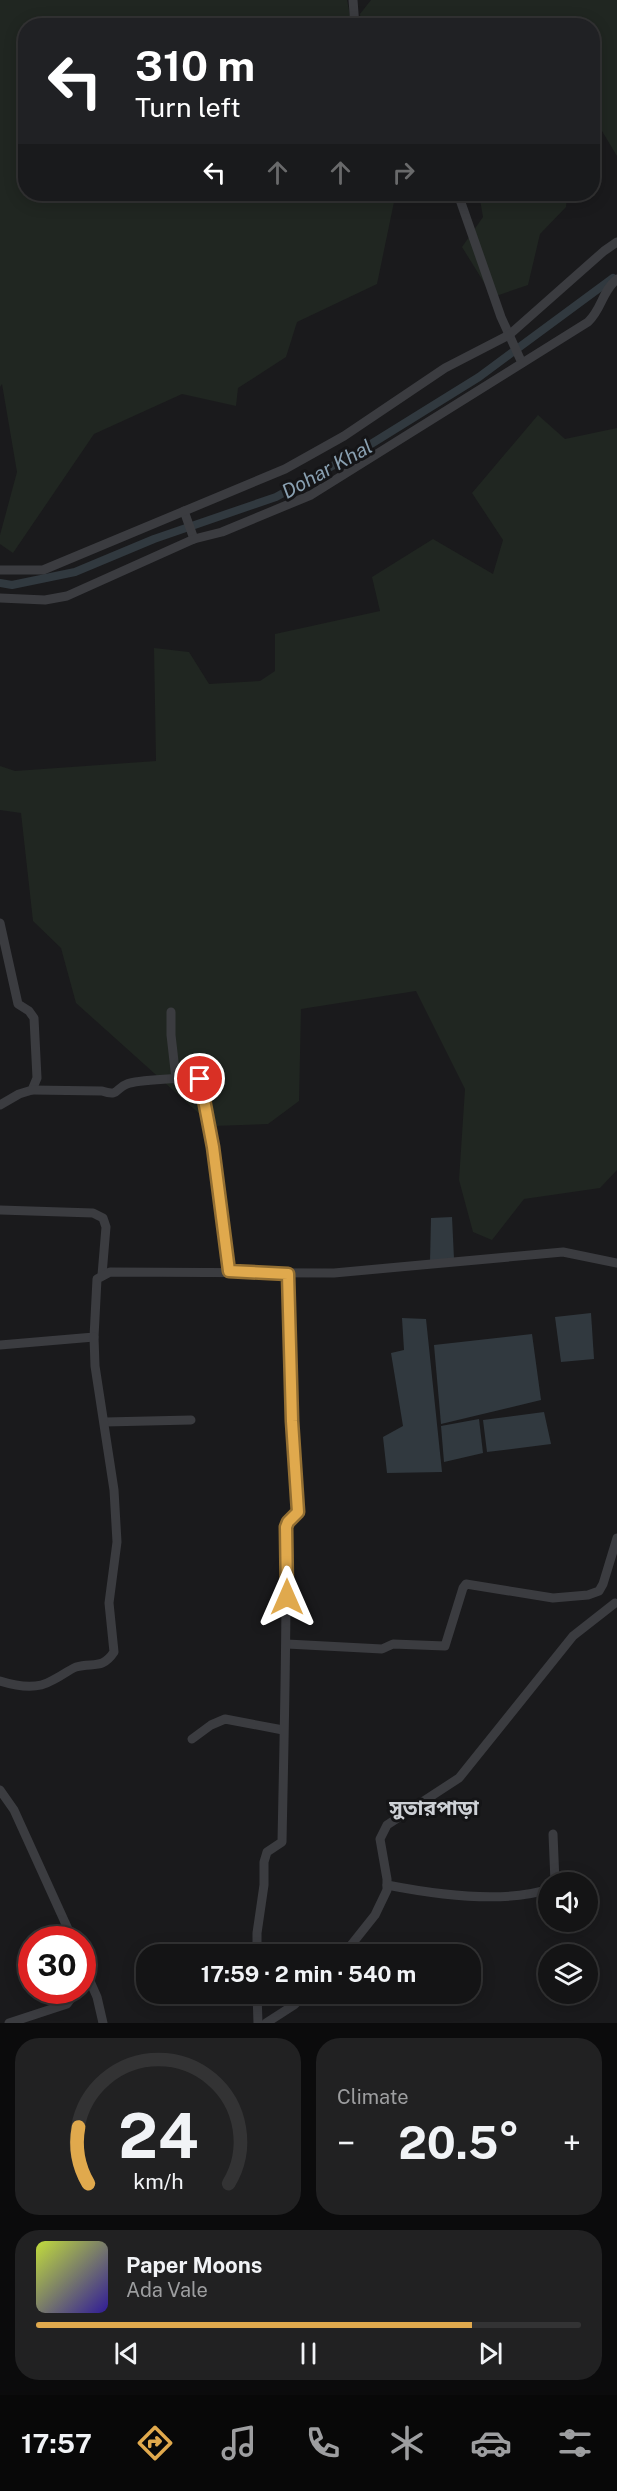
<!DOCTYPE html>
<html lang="en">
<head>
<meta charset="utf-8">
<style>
  :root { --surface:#141415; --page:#212122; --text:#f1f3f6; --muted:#9d9ea0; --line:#333334; --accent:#e0a94d }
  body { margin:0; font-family:"Public Sans","Noto Sans Bengali",sans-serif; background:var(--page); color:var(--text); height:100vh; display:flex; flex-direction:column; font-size:22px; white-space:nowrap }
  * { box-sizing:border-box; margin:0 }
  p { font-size:20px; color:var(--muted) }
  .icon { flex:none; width:33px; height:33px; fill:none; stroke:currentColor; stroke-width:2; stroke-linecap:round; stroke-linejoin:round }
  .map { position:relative; height:2023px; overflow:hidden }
  .panel { display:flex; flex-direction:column; gap:15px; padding:15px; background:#0b0b0c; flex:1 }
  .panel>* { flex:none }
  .top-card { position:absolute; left:18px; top:18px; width:582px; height:183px; border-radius:24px; box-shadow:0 3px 15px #0003,0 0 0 2px var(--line); background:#202124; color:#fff; overflow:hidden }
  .buttons { position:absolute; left:538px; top:1872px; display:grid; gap:12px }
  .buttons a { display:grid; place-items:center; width:60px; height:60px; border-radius:50%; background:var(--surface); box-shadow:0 3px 15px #0003,0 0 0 2px var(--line); font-size:30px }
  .speed { position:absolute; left:18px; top:1926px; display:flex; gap:12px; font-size:30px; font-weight:700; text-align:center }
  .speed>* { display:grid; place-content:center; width:78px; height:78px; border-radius:50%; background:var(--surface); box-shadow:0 3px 15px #0003,0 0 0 2px var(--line); line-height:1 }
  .speed .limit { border:9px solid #d22; background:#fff; color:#111 }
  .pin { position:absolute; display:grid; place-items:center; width:51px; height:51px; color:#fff; margin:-26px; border:3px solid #fff; border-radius:50%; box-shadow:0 2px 6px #0007 }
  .me { position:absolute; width:66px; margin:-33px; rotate:0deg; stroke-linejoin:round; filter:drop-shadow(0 0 4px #0008) }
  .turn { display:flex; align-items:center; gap:21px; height:126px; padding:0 18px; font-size:27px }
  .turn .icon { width:78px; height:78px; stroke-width:2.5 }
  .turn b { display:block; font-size:42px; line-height:51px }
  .lanes { display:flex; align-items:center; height:57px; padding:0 18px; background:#0003; justify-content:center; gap:30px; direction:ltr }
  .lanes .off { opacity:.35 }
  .big { font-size:45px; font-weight:700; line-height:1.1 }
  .panel .card { flex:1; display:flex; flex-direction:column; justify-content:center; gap:9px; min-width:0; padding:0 21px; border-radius:24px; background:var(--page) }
  .panel .dial { align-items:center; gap:0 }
  .dial svg { height:156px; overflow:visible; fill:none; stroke:var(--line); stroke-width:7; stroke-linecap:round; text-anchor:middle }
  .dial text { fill:var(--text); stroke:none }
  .song { display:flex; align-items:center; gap:18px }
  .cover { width:72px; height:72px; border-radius:9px; background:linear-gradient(135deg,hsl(70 70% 55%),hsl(250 70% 35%)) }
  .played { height:6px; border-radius:3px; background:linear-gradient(90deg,var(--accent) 80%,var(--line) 80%) }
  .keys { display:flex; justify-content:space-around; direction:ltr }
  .heat { display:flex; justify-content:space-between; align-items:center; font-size:33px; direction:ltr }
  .panel .tiles { flex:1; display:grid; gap:15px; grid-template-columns:1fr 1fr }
  .card:last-child { grid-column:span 2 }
  .trip { position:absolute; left:136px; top:1944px; width:345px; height:60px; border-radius:24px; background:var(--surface); box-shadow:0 3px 15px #0003,0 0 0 2px var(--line); font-weight:700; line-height:60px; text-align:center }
  .tab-bar { display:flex; height:96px; justify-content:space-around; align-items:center; background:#080808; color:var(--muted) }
  .tab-bar .icon { width:42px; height:42px }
  .tab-bar .active { color:var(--accent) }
  .tab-bar b { font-size:27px; color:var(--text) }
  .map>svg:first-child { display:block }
</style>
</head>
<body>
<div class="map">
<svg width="617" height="2023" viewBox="0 0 617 2023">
  <rect width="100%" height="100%" fill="#1a1a1c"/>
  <g fill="#202621">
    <path d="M0 0H347L352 25 26 26V194H388L394 202 377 284 297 322 286 357 238 388 236 406 182 394 94 434 13 553 0 544V535L17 472 2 384 0 387Z"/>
    <path d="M371 0H617V156L593 116 592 26 361 25 360 14Z"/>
    <path d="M479 194H567L566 207 540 234 528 285 493 297 462 247 483 217Z"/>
    <path d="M538 415 565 439 617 428V1170L600 1188 524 1199 492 1240 473 1232 459 1180 465 1089 416 991 301 1009 299 1101 268 1124 213 1126 76 1003 61 948 33 921 21 813 0 810V766L15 771 156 761 154 648 189 652 209 684 260 681 275 671V634L380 611 372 577 433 539 493 574 503 540 472 493Z"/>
  </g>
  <g fill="#31393f">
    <path d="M452 1217 454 1259 430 1263 431 1218Z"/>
    <path d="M591 1313 594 1359 561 1362 555 1317Z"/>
    <path d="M402 1318 426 1319 442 1472 387 1473 383 1437 403 1426 391 1353 404 1350Z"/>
    <path d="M532 1334 541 1400 441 1424 434 1345Z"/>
    <path d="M544 1412 551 1444 487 1452 483 1420Z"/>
    <path d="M479 1419 483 1453 444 1462 441 1426Z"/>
  </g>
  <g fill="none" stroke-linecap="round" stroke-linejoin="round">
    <path stroke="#31393f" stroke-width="8" d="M0 583 12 585 75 572 154 539 276 497 363 449 479 377 613 278"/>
    <g stroke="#3b3c40" stroke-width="9">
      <path d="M353 0 355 26"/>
      <path d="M458 194 501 317 522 363"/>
      <path d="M184 511 194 539"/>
      <path d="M0 570H43L285 469 344 436 445 368 509 335 604 251 617 242"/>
      <path d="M0 598 45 600 67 596 194 539 222 532 311 495 588 322C602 309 602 291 617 279"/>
      <path d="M0 923 18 1004 29 1011 34 1018 37 1078 32 1090 19 1094 0 1105"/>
      <path d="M171 1012V1035L176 1079"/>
      <path d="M32 1090 102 1091C120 1097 115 1088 127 1084 137 1080 190 1077 200 1079L213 1147 229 1271"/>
      <path d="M0 1210 93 1213 103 1218 106 1227 102 1275"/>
      <path d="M0 1345 94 1337 97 1279 110 1272 334 1273 563 1252 617 1263"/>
      <path d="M105 1422 191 1420"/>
      <path d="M287 1644 382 1649 393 1644 445 1646 463 1588 466 1584 553 1598 588 1595 599 1591 603 1584 617 1538"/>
      <path d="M0 1681C16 1686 36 1690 51 1681 60 1677 67 1671 76 1667 93 1662 102 1670 114 1652L109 1603 117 1542 114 1490 95 1366 94 1337"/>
      <path d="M192 1739 211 1725 225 1719 283 1730"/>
      <path d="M0 1790 14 1810 73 1940"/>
      <path d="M553 1834 555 1882"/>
      <path d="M387 1885C433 1894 504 1904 549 1889"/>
      <path d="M257 1954V1933L264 1885V1862L267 1852 282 1842C284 1737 287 1632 286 1527L288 1522 298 1512 292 1421 288 1273"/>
      <path d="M344 1954 375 1915 387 1890V1879L380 1839 387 1825 459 1778 573 1636 615 1603"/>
      <path d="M82 1963 97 1997 103 2023"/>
      <path d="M257 1994 258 2023"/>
      <path d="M9 2023 67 2004 77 1990"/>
      <path d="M266 2023 294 2005 305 1994"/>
    </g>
  </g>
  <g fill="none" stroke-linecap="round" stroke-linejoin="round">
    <defs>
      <path id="route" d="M200 1079 213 1147 229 1271 288 1274 292 1421 298 1512 288 1522 286 1527 287 1597"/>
    </defs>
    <use href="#route" stroke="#926e32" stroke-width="15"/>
    <use href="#route" stroke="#e0a94d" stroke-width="10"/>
  </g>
  <g text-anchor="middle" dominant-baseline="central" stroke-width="6" stroke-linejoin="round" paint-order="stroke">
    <g font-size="20" font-style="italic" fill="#89a0b1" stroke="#151517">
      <text transform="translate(327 469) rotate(-29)">Dohar Khal</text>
    </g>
    <g font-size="21" font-weight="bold" fill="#ced1d6" stroke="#151517">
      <text x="434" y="1807">সুতারপাড়া</text>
    </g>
  </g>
</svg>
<div class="buttons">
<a><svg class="icon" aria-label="sound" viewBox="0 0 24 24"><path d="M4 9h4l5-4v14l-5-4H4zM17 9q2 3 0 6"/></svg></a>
<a><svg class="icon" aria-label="layers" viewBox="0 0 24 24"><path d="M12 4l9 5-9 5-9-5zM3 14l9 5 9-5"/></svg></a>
</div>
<div class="speed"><div class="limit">30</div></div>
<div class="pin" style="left:200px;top:1079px;background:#d93025"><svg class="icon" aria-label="arrive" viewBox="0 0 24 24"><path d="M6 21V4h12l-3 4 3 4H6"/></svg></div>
<svg class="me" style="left:287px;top:1597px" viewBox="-20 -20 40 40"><path d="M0-17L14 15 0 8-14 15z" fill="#e0a94d" stroke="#fff" stroke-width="4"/></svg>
<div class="trip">17:59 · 2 min · 540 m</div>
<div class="top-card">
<div class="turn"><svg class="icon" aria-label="left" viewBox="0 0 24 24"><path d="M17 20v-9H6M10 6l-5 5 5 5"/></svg><div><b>310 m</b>Turn left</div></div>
<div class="lanes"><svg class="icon" aria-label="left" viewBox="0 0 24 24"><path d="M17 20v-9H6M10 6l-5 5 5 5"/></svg><svg class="icon off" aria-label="ahead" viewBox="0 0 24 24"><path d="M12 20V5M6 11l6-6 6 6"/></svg><svg class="icon off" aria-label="ahead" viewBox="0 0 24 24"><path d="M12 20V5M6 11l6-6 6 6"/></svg><svg class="icon off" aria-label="right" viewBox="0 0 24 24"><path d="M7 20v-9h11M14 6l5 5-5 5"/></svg></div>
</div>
</div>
<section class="panel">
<div class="tiles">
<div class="card dial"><svg viewBox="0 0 100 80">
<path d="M14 69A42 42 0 1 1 86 69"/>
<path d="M14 69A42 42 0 0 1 9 40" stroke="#e0a94d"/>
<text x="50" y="56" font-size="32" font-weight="700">24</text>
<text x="50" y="72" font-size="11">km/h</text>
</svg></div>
<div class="card"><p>Climate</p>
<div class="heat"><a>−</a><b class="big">20.5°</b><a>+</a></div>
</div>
<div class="card">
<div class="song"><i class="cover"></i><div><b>Paper Moons</b><p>Ada Vale</p></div></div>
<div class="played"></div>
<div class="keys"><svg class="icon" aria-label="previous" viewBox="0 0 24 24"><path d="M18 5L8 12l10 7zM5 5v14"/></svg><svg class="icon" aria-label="pause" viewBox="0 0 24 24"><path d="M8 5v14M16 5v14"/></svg><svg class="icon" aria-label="next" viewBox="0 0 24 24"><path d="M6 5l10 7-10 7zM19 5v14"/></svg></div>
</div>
</div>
</section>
<nav class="tab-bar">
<b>17:57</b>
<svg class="icon active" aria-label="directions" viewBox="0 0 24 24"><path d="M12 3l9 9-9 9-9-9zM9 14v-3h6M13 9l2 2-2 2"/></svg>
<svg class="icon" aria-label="music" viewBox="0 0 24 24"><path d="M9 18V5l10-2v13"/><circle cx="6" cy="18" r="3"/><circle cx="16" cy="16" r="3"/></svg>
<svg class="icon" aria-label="phone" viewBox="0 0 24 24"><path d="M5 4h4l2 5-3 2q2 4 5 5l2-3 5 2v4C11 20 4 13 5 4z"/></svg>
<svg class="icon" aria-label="climate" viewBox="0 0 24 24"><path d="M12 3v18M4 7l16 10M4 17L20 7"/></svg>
<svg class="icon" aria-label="car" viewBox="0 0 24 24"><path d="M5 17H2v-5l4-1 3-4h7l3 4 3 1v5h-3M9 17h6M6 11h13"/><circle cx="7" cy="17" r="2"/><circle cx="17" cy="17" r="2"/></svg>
<svg class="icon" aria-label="filters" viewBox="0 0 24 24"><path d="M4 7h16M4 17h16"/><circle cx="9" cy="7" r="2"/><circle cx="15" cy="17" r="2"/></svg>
</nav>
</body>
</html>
